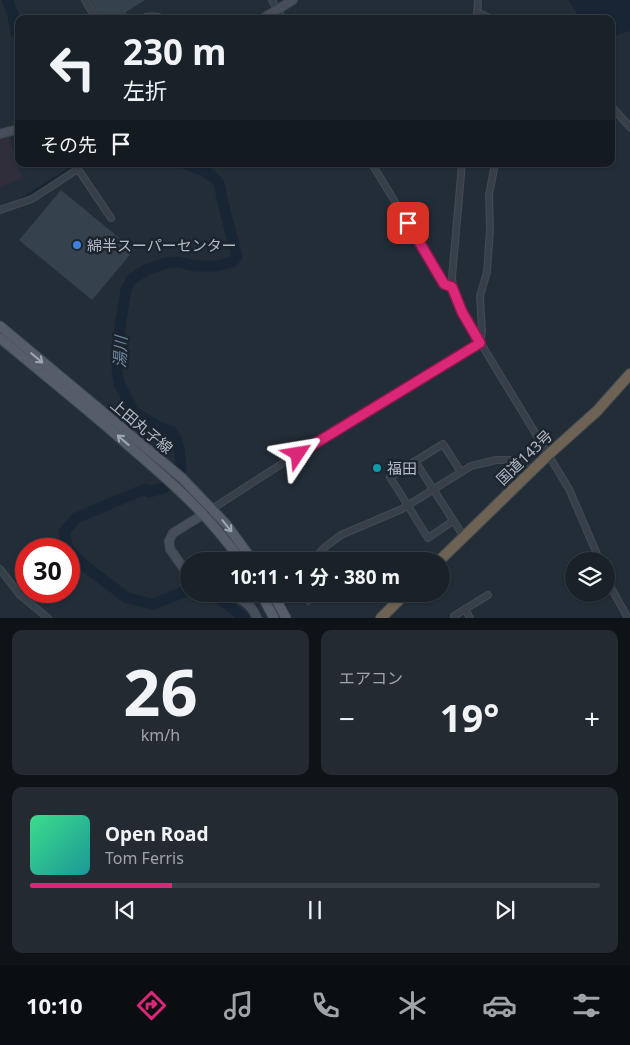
<!DOCTYPE html>
<html lang="ja">
<head>
<meta charset="utf-8">
<style>
  :root { --surface:#1a2229; --page:#232a31; --text:#f1f3f6; --muted:#9fa4a8; --line:#383f46; --accent:#db2777 }
  body { margin:0; font-family:"Noto Sans","Noto Sans JP",sans-serif; background:var(--page); color:var(--text); height:100vh; display:flex; flex-direction:column; font-size:19px; white-space:nowrap }
  * { box-sizing:border-box; margin:0 }
  p { font-size:16px; color:var(--muted) }
  .icon { flex:none; width:28px; height:28px; fill:none; stroke:currentColor; stroke-width:2; stroke-linecap:round; stroke-linejoin:round }
  .map { position:relative; height:618px; overflow:hidden }
  .sheet { display:flex; flex-direction:column; gap:12px; padding:12px; background:#0e1317; flex:1 }
  .sheet>* { flex:none }
  .banner { position:absolute; left:15px; top:15px; width:600px; height:152px; border-radius:10px; box-shadow:0 1px 4px #0004,0 0 0 1px var(--line); background:#1a2229; color:var(--text); overflow:hidden }
  .tools { position:absolute; left:565px; top:552px; display:grid; gap:10px }
  .tools a { display:grid; place-items:center; width:50px; height:50px; border-radius:50%; background:var(--surface); box-shadow:0 1px 4px #0004,0 0 0 1px var(--line); font-size:25px }
  .speed { position:absolute; left:15px; top:538px; display:flex; gap:10px; font-size:25px; font-weight:700; text-align:center }
  .speed>* { display:grid; place-content:center; width:65px; height:65px; border-radius:50%; background:var(--surface); box-shadow:0 1px 4px #0004,0 0 0 1px var(--line); line-height:1 }
  .speed .limit { border:8px solid #d22; background:#fff; color:#111 }
  .pin { position:absolute; display:grid; place-items:center; width:42px; height:42px; color:#fff; margin:-21px; border-radius:10px; box-shadow:0 2px 8px #0006 }
  .me { position:absolute; width:55px; margin:-28px; rotate:57deg; stroke-linejoin:round; filter:drop-shadow(0 0 4px #0008) }
  .turn { display:flex; align-items:center; gap:18px; height:105px; padding:0 25px; font-size:22px }
  .turn .icon { width:65px; height:65px; stroke-width:2.5 }
  .turn b { display:block; font-size:35px; line-height:42px }
  .then { display:flex; align-items:center; height:48px; padding:0 25px; background:#0003; gap:10px; font-size:19px }
  .big { font-size:38px; font-weight:700; line-height:1.1 }
  .sheet .tile { flex:1; display:flex; flex-direction:column; justify-content:center; gap:8px; min-width:0; padding:0 18px; border-radius:10px; background:var(--page) }
  .sheet .dial { align-items:center; gap:0 }
  .dial b { font-size:65px; line-height:1 }
  .song { display:flex; align-items:center; gap:15px }
  .cover { width:60px; height:60px; border-radius:8px; background:linear-gradient(135deg,hsl(150 70% 55%),hsl(180 70% 35%)) }
  .played { height:5px; border-radius:2px; background:linear-gradient(90deg,var(--accent) 25%,var(--line) 25%) }
  .keys { display:flex; justify-content:space-around; direction:ltr }
  .heat { display:flex; justify-content:space-between; align-items:center; font-size:28px; direction:ltr }
  .sheet .tiles { flex:1; display:grid; gap:12px; grid-template-columns:1fr 1fr }
  .tile:last-child { grid-column:span 2 }
  .trip { position:absolute; left:180px; top:552px; width:270px; height:50px; border-radius:25px; background:var(--surface); box-shadow:0 1px 4px #0004,0 0 0 1px var(--line); font-weight:700; line-height:50px; text-align:center }
  .menu { display:flex; height:80px; justify-content:space-around; align-items:center; background:#0a0e10; color:var(--muted) }
  .menu .icon { width:35px; height:35px }
  .menu .active { color:var(--accent) }
  .menu b { font-size:22px; color:var(--text) }
  .map>svg:first-child { display:block }
</style>
</head>
<body>
<div class="map">
<svg width="630" height="618" viewBox="0 0 630 618">
  <rect width="100%" height="100%" fill="#232d37"/>
  <path fill="#2f2e3a" d="M9 135 22 179 0 187V137Z"/>
  <path fill="#182534" d="M568 0H630V31L611 37V19H581Z"/>
  <g fill="none" stroke-linecap="round" stroke-linejoin="round">
    <path stroke="#182534" stroke-width="6" d="M23 200 80 164"/>
    <g stroke="#182534" stroke-width="11">
      <path d="M7 0 13 14 16 33H19"/>
      <path d="M68 549 64 532 76 518 145 489 149 492 164 488 176 479 181 468 179 448 176 439 171 431 161 428 134 412 119 383 117 371 120 327 126 289 132 279 146 270 166 263 178 262 195 266H216L232 262 237 257 221 195C223 176 201 170 186 164"/>
      <path d="M69 550 86 567 127 598 153 604 189 590"/>
      <path d="M203 594 218 597 244 618"/>
    </g>
  </g>
  <g fill="#36414e">
    <path d="M90 0H145L126 12 127 14 119 19H101Z"/>
    <path d="M61 190 134 250 92 300 19 240Z"/>
    <path d="M296 594H303L312 603 308 606Z"/>
  </g>
  <g fill="none" stroke-linecap="round" stroke-linejoin="round">
    <defs>
      <g id="street">
        <path d="M85 0 96 19"/>
        <path d="M272 0 283 19"/>
        <path d="M477 12 492 19"/>
        <path d="M139 19C147 16 156 15 164 19"/>
        <path d="M477 19 478 0"/>
        <path d="M611 106 630 127"/>
        <path d="M372 164 445 284 452 287"/>
        <path d="M462 164 452 277C452 290 456 301 462 312L569 489 600 561"/>
        <path d="M0 210 32 199 78 169 111 218"/>
        <path d="M415 461 464 537"/>
        <path d="M204 514 330 433 480 343 482 331 480 296 487 272 490 230 489 195 495 164"/>
        <path d="M453 521 428 538 390 477 443 444 461 472"/>
        <path d="M47 549 52 542"/>
        <path d="M312 561 325 547 341 535 402 509 471 466 496 460H511L522 462 532 470"/>
        <path d="M0 569 20 595 48 618"/>
        <path d="M606 579 628 618"/>
        <path d="M20 595 26 591"/>
        <path d="M279 604 284 594"/>
        <path d="M465 609 470 618"/>
        <path d="M454 616 488 595"/>
      </g>
      <g id="secondary">
        <path d="M262 19 293 0"/>
        <path d="M0 134 19 129"/>
        <path d="M189 576 170 549 169 541 173 533 204 514"/>
        <path d="M229 594C241 599 252 604 257 618"/>
      </g>
      <g id="primary">
        <path d="M0 326 182 478 226 524 253 561"/>
        <path d="M0 338C43 374 87 409 129 446 170 481 210 516 241 561"/>
        <path d="M261 594 274 618"/>
        <path d="M273 594 286 618"/>
      </g>
      <g id="highway">
        <path d="M439 561 549 454 597 411 630 374"/>
        <path d="M381 618 405 594"/>
      </g>
    </defs>
    <use href="#street" stroke="#404851" stroke-width="8"/>
    <use href="#secondary" stroke="#404851" stroke-width="10"/>
    <use href="#primary" stroke="#404851" stroke-width="11"/>
    <use href="#highway" stroke="#414a53" stroke-width="12"/>
    <use href="#street" stroke="#373f48" stroke-width="5.5"/>
    <use href="#secondary" stroke="#454e5a" stroke-width="8"/>
    <use href="#primary" stroke="#555e68" stroke-width="9"/>
    <use href="#highway" stroke="#6d6254" stroke-width="10"/>
  </g>
  <defs><path id="oneway-shaft" d="M-6 0H5M1.5-3L5.5 0L1.5 3" fill="none" stroke-width="1.6" stroke-linecap="round" stroke-linejoin="round" transform="scale(1.25)"/></defs>
  <g stroke="#9fa8b2">
    <use href="#oneway-shaft" transform="translate(37 358) rotate(40)"/>
    <use href="#oneway-shaft" transform="translate(123 440) rotate(-139)"/>
    <use href="#oneway-shaft" transform="translate(227 526) rotate(51)"/>
  </g>
  <g fill="none" stroke-linecap="round" stroke-linejoin="round">
    <defs>
      <path id="route" d="M298 454 480 343 462 312 452 287 444 284 408 223"/>
    </defs>
    <use href="#route" stroke="#8e194d" stroke-width="12"/>
    <use href="#route" stroke="#db2777" stroke-width="9"/>
  </g>
  <circle fill="#3f7fe0" stroke="#1c242d" stroke-width="2" cx="77" cy="245" r="5"/>
  <circle fill="#0f9aa8" stroke="#1c242d" stroke-width="2" cx="377" cy="468" r="5"/>
  <g text-anchor="middle" dominant-baseline="central" stroke-width="5" stroke-linejoin="round" paint-order="stroke">
    <g font-size="15" fill="#b1bac4" stroke="#1c242d" text-anchor="start">
      <text x="87" y="245">綿半スーパーセンター</text>
      <text x="387" y="468">福田</text>
    </g>
    <g font-size="15" fill="#b1bac4" stroke="#1c242d">
      <text transform="translate(142 426) rotate(40)">上田丸子線</text>
      <text transform="translate(524 457) rotate(-44)">国道143号</text>
    </g>
    <g font-size="16" font-style="italic" fill="#6d86a0" stroke="#1c242d">
      <text transform="translate(120 352) rotate(-87)">湯川</text>
    </g>
  </g>
</svg>
<div class="tools">
<a><svg class="icon" aria-label="layers" viewBox="0 0 24 24"><path d="M12 4l9 5-9 5-9-5zM3 14l9 5 9-5"/></svg></a>
</div>
<div class="speed"><div class="limit">30</div></div>
<div class="pin" style="left:408px;top:223px;background:#d93025"><svg class="icon" aria-label="arrive" viewBox="0 0 24 24"><path d="M6 21V4h12l-3 4 3 4H6"/></svg></div>
<svg class="me" style="left:298px;top:454px" viewBox="-20 -20 40 40"><path d="M0-17L14 15 0 8-14 15z" fill="#db2777" stroke="#fff" stroke-width="4"/></svg>
<div class="trip">10:11 · 1 分 · 380 m</div>
<div class="banner">
<div class="turn"><svg class="icon" aria-label="left" viewBox="0 0 24 24"><path d="M17 20v-9H6M10 6l-5 5 5 5"/></svg><div><b>230 m</b>左折</div></div>
<div class="then">その先<svg class="icon" aria-label="arrive" viewBox="0 0 24 24"><path d="M6 21V4h12l-3 4 3 4H6"/></svg></div>
</div>
</div>
<section class="sheet">
<div class="tiles">
<div class="tile dial"><b>26</b><p>km/h</p></div>
<div class="tile"><p>エアコン</p>
<div class="heat"><a>−</a><b class="big">19°</b><a>+</a></div>
</div>
<div class="tile">
<div class="song"><i class="cover"></i><div><b>Open Road</b><p>Tom Ferris</p></div></div>
<div class="played"></div>
<div class="keys"><svg class="icon" aria-label="previous" viewBox="0 0 24 24"><path d="M18 5L8 12l10 7zM5 5v14"/></svg><svg class="icon" aria-label="pause" viewBox="0 0 24 24"><path d="M8 5v14M16 5v14"/></svg><svg class="icon" aria-label="next" viewBox="0 0 24 24"><path d="M6 5l10 7-10 7zM19 5v14"/></svg></div>
</div>
</div>
</section>
<nav class="menu">
<b>10:10</b>
<svg class="icon active" aria-label="directions" viewBox="0 0 24 24"><path d="M12 3l9 9-9 9-9-9zM9 14v-3h6M13 9l2 2-2 2"/></svg>
<svg class="icon" aria-label="music" viewBox="0 0 24 24"><path d="M9 18V5l10-2v13"/><circle cx="6" cy="18" r="3"/><circle cx="16" cy="16" r="3"/></svg>
<svg class="icon" aria-label="phone" viewBox="0 0 24 24"><path d="M5 4h4l2 5-3 2q2 4 5 5l2-3 5 2v4C11 20 4 13 5 4z"/></svg>
<svg class="icon" aria-label="climate" viewBox="0 0 24 24"><path d="M12 3v18M4 7l16 10M4 17L20 7"/></svg>
<svg class="icon" aria-label="car" viewBox="0 0 24 24"><path d="M5 17H2v-5l4-1 3-4h7l3 4 3 1v5h-3M9 17h6M6 11h13"/><circle cx="7" cy="17" r="2"/><circle cx="17" cy="17" r="2"/></svg>
<svg class="icon" aria-label="filters" viewBox="0 0 24 24"><path d="M4 7h16M4 17h16"/><circle cx="9" cy="7" r="2"/><circle cx="15" cy="17" r="2"/></svg>
</nav>
</body>
</html>
